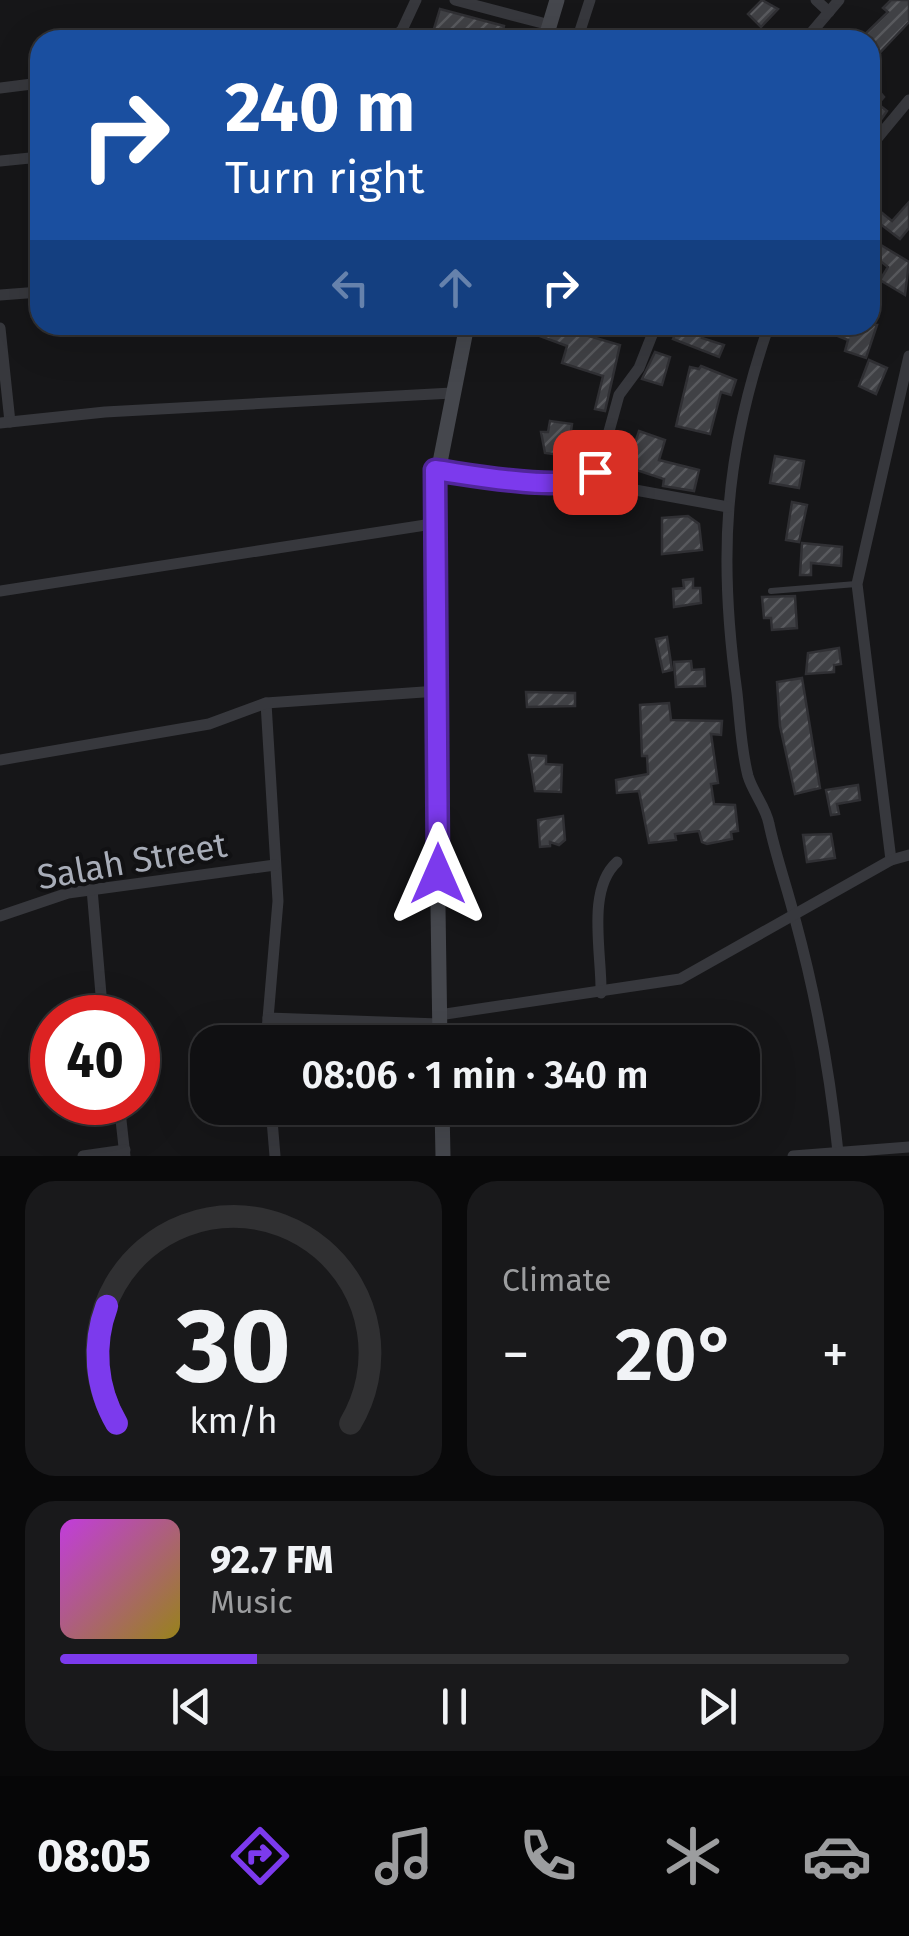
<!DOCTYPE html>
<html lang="en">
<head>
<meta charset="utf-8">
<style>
  :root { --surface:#101012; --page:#19191b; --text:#f1f3f6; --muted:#9c9d9f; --line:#303032; --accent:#7c3aed }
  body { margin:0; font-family:"Fira Sans",sans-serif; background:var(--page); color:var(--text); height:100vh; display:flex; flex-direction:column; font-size:38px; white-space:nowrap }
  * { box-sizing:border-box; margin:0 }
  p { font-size:32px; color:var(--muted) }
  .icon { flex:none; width:55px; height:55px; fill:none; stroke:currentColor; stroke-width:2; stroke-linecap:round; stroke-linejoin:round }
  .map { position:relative; height:1156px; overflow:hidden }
  .side { display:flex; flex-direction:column; gap:25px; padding:25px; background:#09090a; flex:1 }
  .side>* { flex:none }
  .banner { position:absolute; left:30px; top:30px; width:850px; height:305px; border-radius:30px; box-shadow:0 10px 40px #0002,0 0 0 2px var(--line); background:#1a4fa0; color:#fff; overflow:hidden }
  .speed { position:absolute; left:30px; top:995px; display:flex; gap:20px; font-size:50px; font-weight:700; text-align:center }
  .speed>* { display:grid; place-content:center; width:130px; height:130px; border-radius:50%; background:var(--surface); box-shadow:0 10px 40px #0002,0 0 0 2px var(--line); line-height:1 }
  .speed .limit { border:15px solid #d22; background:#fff; color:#111 }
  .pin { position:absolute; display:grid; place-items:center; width:85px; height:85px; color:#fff; margin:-42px; border-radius:20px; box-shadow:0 5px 15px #0006 }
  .me { position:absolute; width:110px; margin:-55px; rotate:0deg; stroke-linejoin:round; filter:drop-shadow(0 0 8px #0008) }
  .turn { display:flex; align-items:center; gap:35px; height:210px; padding:0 30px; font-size:45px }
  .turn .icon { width:130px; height:130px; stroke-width:2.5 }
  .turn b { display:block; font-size:70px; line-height:85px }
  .lanes { display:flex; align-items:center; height:95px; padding:0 30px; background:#0003; justify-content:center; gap:50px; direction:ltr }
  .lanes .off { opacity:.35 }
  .big { font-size:75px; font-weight:600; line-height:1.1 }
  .side .tile { flex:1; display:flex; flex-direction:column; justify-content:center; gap:15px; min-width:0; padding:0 35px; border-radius:30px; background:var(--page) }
  .side .dial { align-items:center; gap:0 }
  .dial svg { height:260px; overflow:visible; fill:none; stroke:var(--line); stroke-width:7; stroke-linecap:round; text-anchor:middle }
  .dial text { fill:var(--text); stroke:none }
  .song { display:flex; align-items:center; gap:30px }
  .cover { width:120px; height:120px; border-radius:15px; background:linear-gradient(135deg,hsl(290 70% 55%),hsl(50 70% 35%)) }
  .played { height:10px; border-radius:5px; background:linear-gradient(90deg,var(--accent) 25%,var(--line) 25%) }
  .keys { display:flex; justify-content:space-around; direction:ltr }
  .heat { display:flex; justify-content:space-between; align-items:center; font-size:55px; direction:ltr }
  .side .tiles { flex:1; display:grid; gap:25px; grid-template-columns:1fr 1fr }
  .tile:last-child { grid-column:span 2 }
  .trip { position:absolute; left:190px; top:1025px; width:570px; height:100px; border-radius:30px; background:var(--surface); box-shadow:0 10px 40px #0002,0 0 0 2px var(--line); font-weight:600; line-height:100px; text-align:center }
  .tabs { display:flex; height:160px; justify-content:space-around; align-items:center; background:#060607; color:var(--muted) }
  .tabs .icon { width:70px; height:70px }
  .tabs .selected { color:var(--accent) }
  .tabs b { font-size:45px; color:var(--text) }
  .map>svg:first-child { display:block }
</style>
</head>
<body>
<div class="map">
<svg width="909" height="1156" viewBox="0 0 909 1156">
  <defs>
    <pattern id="building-hatch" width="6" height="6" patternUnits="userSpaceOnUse" patternTransform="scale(2.5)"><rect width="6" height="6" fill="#404145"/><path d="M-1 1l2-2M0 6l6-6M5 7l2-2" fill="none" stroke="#595a5e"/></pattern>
  </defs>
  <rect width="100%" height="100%" fill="#161618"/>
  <g fill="url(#building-hatch)" stroke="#303034" stroke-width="2.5">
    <path d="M762 0 778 9 761 27 748 14Z"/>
    <path d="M891 0H909V22L870 63V40H859L888 12 883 8Z"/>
    <path d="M440 9 504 26 501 40H460L433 32Z"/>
    <path d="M870 80 884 97 878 104 887 111 880 121 870 114Z"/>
    <path d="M909 202V228L900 239 875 220 881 212 892 221Z"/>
    <path d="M876 242 909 262 905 295 880 280 888 267 870 253Z"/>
    <path d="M510 325 554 331V325H591L589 336 620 345 605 411 595 409 603 376 562 363 567 346Z"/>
    <path d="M679 325H707L702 338 724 345 719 357 673 339Z"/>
    <path d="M810 325H877L866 358 845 351 848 340Z"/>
    <path d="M655 352 670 357 662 385 642 379Z"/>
    <path d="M869 360 887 368 876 394 859 386Z"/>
    <path d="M701 366 736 380 731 395 721 392 710 434 676 426 690 367 699 369Z"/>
    <path d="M550 421 572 424 569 445 577 446 575 457 545 453 541 432H548Z"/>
    <path d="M639 431 665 440 659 460 699 470 694 491 663 486 664 479 627 467Z"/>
    <path d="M775 456 804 461 799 488 770 483Z"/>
    <path d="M792 502 807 505 799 542 786 540Z"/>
    <path d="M688 516 699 524 702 550 662 554V518Z"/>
    <path d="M802 543 842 547 841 566 811 563V575H800Z"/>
    <path d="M693 579V588H700L701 603 674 607 673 589 684 588 683 580Z"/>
    <path d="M795 596 797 628 772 630 771 618H764L762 597Z"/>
    <path d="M667 637 672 670 663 672 656 639Z"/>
    <path d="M839 648 841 664 834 665V672L806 674 808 653Z"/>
    <path d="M691 661 692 670 704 669 705 686 676 687 674 662Z"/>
    <path d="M802 678 820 788 795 794 780 726 777 682Z"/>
    <path d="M526 692 575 693V706L527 707Z"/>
    <path d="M669 703 671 720 722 721 721 735 711 734 718 783 711 784 714 804 735 805 738 831 731 832 732 839 707 844 702 842 699 831 675 834 676 840 649 843 639 791 617 793 616 780 648 774 647 756H642L640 705Z"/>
    <path d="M529 755 546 756V764L562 765 561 792 535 791Z"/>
    <path d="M858 785 860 800 837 804 839 814 831 815 826 790Z"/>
    <path d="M563 816 565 840 559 845 550 842V846L540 847 538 820Z"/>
    <path d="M831 834 835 858 807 862 803 835Z"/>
  </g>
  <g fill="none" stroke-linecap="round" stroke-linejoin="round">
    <path stroke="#37383d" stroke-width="6" d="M771 591 856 584"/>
    <g stroke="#37383d" stroke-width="11">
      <path d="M455 0 550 25"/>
      <path d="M816 0 829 12"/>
      <path d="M391 40 402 30 416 0"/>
      <path d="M577 40 590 0"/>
      <path d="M805 40 839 0"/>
      <path d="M0 88 40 83"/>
      <path d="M870 147 909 100"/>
      <path d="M0 161 40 157"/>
      <path d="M0 295 40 292"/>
      <path d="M769 325C724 455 718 557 737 693 740 720 741 749 748 776 753 793 766 807 769 824 776 857 787 887 795 919 816 996 830 1073 838 1152"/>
      <path d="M0 328 10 422"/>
      <path d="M0 423 105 412 452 393"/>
      <path d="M435 470 558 483 591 477 603 453 619 395 639 368 656 325"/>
      <path d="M586 481 728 507"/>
      <path d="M0 591 432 524"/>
      <path d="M266 703 278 901 266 1042"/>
      <path d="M0 760 209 724 266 703 438 691"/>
      <path d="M891 860 857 584 909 356"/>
      <path d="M92 889 103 1018"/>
      <path d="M0 916 68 893 275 865"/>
      <path d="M601 993C602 954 586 890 617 862"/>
      <path d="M439 1015 680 979 891 860 909 855"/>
      <path d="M268 1018 439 1024"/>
      <path d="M119 1102 125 1156"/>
      <path d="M271 1108 275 1156"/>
      <path d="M83 1156 125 1150"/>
      <path d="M793 1156 909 1147"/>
    </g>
    <g stroke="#45474d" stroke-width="15">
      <path d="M545 40 557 0"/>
      <path d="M440 1042 432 503 467 325"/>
      <path d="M442 1108 443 1156"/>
    </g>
  </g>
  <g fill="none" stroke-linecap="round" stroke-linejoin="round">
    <defs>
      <path id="route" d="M438 874 435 470C467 474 575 496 595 472"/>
    </defs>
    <use href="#route" stroke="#51269a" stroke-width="25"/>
    <use href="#route" stroke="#7c3aed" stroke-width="18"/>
  </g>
  <g text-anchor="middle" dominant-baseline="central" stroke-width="8" stroke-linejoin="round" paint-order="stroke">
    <g font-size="35" fill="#a8adb8" stroke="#111113">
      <text transform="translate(132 861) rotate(-10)">Salah Street</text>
    </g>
  </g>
</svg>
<div class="speed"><div class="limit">40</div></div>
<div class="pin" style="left:595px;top:472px;background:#d93025"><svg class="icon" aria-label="arrive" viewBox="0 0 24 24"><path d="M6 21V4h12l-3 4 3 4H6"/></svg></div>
<svg class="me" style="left:438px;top:874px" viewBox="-20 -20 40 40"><path d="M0-17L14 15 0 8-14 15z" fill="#7c3aed" stroke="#fff" stroke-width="4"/></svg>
<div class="trip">08:06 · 1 min · 340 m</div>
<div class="banner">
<div class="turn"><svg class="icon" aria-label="right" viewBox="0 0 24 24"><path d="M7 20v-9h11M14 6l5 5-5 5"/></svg><div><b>240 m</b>Turn right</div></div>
<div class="lanes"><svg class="icon off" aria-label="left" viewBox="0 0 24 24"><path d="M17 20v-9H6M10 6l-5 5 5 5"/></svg><svg class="icon off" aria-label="ahead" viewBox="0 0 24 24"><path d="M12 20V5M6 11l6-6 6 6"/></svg><svg class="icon" aria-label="right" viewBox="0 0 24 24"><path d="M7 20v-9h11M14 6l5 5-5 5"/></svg></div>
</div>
</div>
<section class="side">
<div class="tiles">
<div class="tile dial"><svg viewBox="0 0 100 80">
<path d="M14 69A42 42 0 1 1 86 69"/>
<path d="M14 69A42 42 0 0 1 11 33" stroke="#7c3aed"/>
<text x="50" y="56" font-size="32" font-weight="700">30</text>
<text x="50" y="72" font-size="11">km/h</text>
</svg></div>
<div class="tile"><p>Climate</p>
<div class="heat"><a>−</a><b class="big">20°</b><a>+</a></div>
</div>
<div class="tile">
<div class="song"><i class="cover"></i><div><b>92.7 FM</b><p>Music</p></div></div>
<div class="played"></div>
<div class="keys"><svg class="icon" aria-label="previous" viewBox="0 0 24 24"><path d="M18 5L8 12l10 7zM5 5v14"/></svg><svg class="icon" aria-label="pause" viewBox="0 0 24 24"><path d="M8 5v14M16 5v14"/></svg><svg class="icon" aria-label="next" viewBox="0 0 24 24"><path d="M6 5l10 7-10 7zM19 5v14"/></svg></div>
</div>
</div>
</section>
<nav class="tabs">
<b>08:05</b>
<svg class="icon selected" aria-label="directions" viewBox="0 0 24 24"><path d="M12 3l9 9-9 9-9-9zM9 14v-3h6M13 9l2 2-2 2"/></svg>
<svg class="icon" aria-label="music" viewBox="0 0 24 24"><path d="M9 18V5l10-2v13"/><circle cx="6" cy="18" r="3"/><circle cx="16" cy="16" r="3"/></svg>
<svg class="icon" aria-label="phone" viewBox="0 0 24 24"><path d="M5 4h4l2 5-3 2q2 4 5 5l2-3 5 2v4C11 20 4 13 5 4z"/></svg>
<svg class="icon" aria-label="climate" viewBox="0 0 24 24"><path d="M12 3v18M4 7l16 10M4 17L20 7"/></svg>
<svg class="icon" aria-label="car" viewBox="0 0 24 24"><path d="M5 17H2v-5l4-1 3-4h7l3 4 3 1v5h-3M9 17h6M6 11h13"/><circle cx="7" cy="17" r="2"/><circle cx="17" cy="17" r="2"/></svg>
</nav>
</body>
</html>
